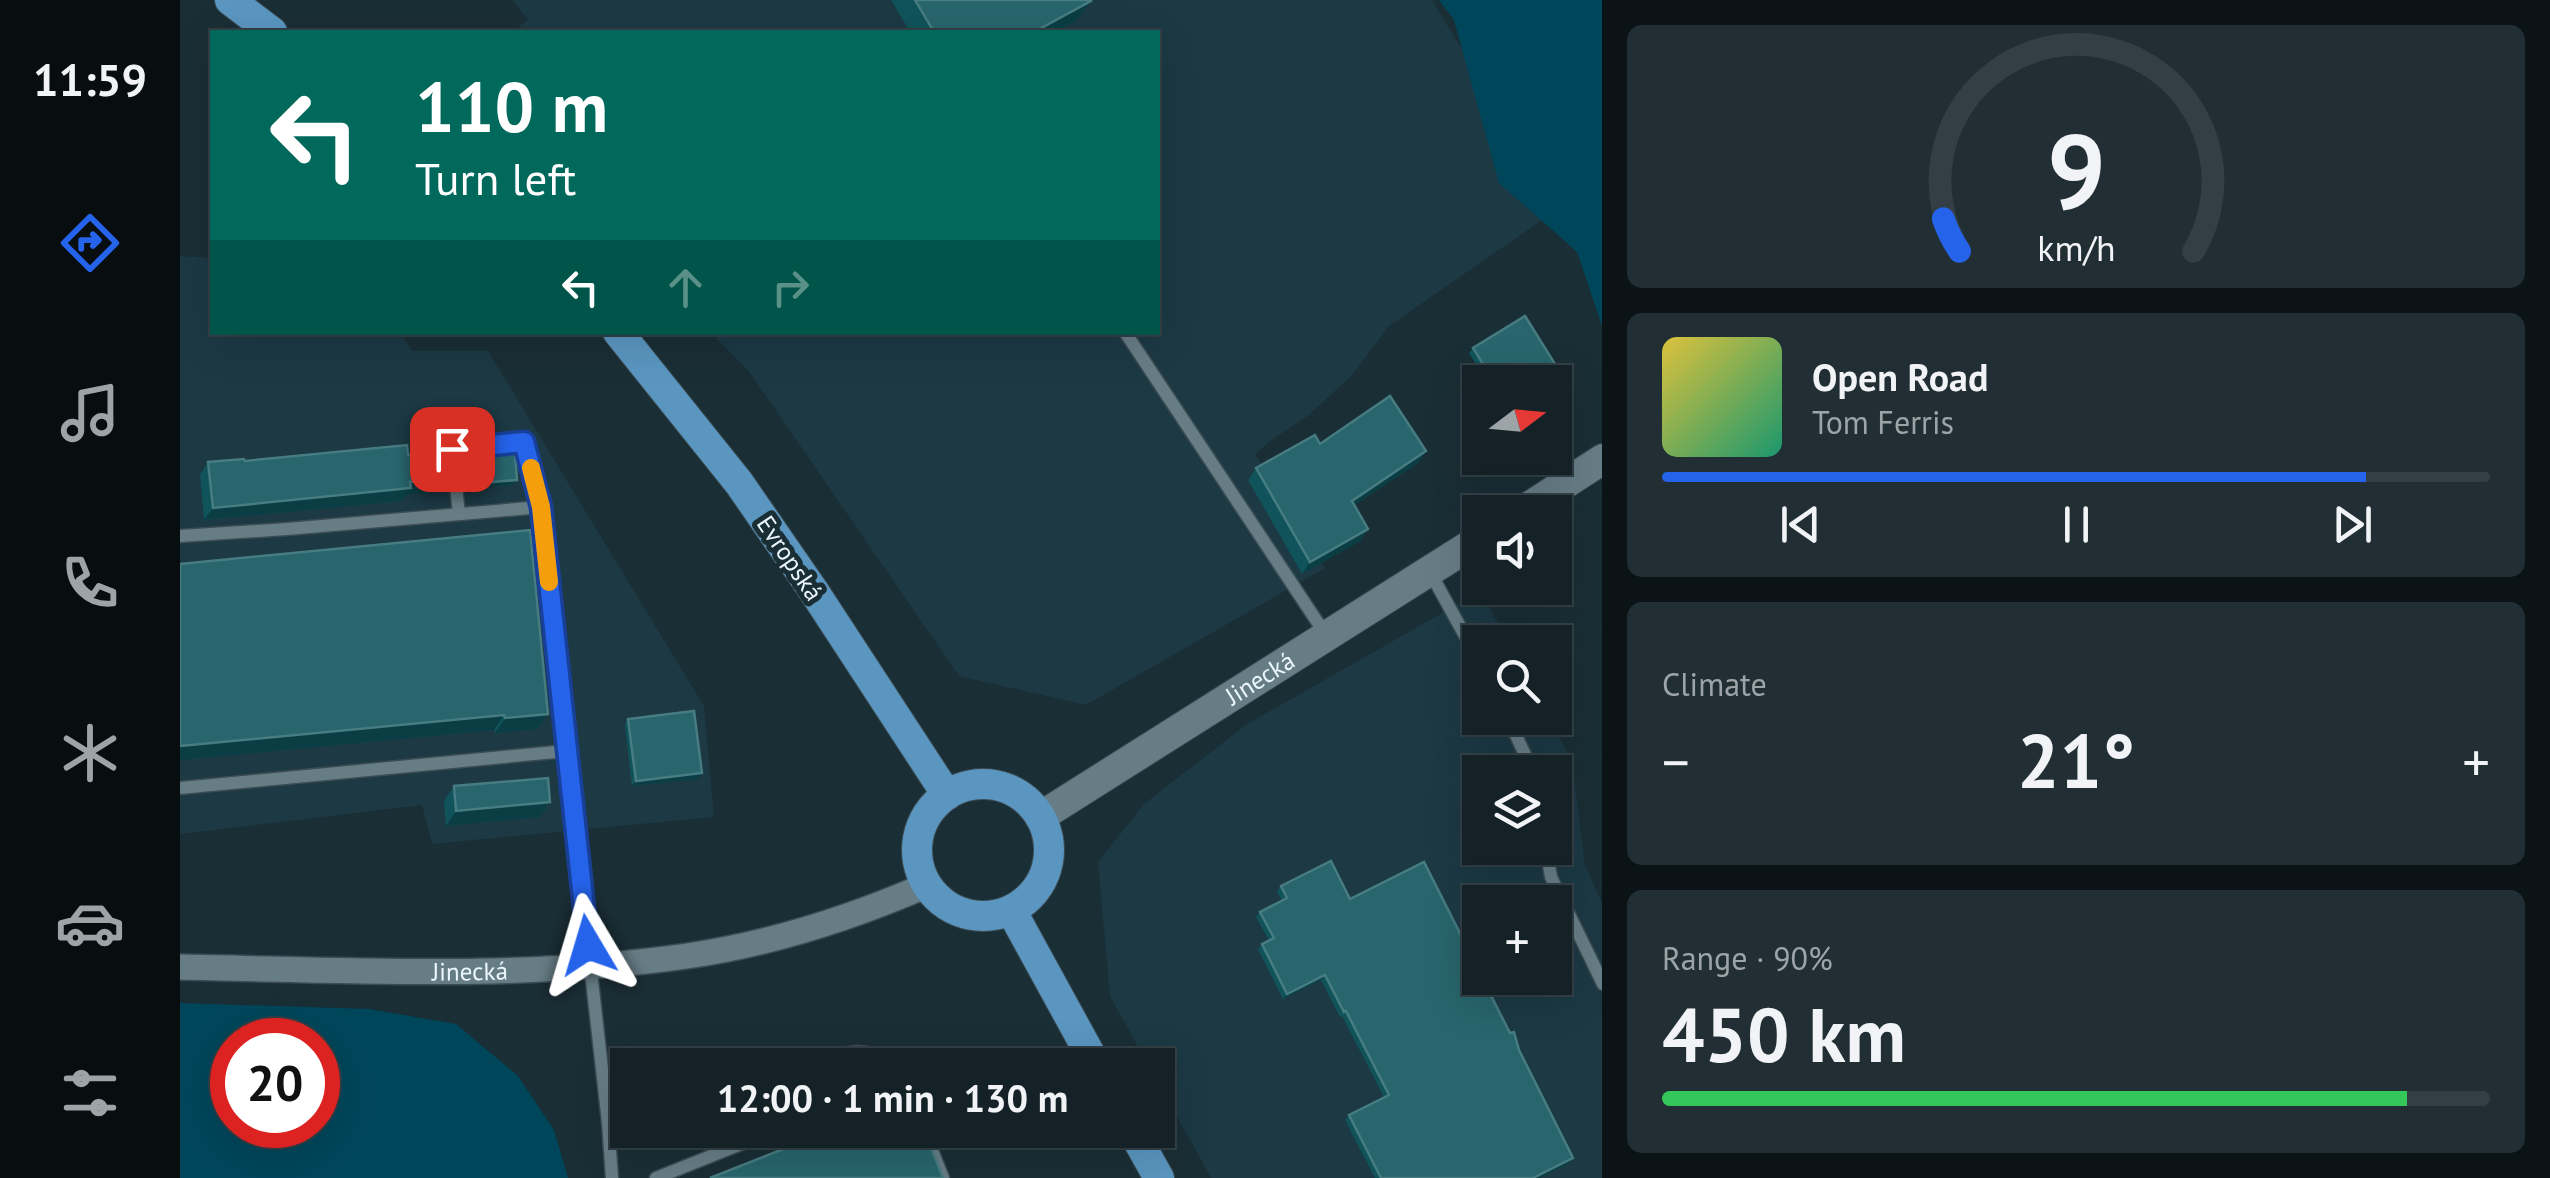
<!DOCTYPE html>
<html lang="en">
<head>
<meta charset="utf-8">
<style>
  :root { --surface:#142228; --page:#212f34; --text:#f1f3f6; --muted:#9da4a8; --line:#333f45; --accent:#2563eb }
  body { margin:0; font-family:"PT Sans",sans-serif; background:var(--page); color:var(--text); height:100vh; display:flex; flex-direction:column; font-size:38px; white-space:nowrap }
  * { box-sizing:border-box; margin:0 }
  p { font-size:32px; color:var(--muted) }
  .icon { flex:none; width:55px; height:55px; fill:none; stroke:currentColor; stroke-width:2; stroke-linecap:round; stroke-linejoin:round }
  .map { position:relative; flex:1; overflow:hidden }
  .drawer { display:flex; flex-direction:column; gap:25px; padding:25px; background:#0b1316; width:948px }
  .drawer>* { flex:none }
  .top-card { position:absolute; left:30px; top:30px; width:950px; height:305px; border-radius:0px; box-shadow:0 10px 40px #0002,0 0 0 2px var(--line); background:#00695c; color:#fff; overflow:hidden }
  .needle { width:65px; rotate:74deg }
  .fabs { position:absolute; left:1282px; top:365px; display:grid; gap:20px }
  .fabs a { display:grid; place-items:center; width:110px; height:110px; border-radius:0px; background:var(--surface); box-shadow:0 10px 40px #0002,0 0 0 2px var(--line); font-size:50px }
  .speed { position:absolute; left:30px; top:1018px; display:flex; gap:20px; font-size:50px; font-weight:700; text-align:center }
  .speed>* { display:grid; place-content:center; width:130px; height:130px; border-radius:50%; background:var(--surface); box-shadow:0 10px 40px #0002,0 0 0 2px var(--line); line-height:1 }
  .speed .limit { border:15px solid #d22; background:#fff; color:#111 }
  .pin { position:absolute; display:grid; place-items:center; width:85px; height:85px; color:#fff; margin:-42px; border-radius:20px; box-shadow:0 5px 15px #0006 }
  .me { position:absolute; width:110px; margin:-55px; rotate:353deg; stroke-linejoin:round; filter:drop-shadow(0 0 8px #0008) }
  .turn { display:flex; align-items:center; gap:35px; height:210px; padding:0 40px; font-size:45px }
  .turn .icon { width:130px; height:130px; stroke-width:2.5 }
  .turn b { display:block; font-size:70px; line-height:85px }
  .lanes { display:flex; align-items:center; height:95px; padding:0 40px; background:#0003; justify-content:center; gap:50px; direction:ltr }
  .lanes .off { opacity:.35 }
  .big { font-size:75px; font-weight:700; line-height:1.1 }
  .drawer .tile { flex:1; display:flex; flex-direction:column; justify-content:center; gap:15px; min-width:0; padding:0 35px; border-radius:15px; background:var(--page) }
  .drawer .dial { align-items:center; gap:0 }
  .dial svg { height:260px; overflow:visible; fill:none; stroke:var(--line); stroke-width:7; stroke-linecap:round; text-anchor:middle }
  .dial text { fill:var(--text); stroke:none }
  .song { display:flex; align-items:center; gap:30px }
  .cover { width:120px; height:120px; border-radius:15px; background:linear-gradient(135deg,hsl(50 70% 55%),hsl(160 70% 35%)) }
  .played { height:10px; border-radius:5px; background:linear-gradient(90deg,var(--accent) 85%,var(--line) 85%) }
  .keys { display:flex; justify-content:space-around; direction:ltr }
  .heat { display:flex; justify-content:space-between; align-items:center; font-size:55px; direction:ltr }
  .charge { height:15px; border-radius:8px; background:linear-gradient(90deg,#34c759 90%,var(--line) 0) }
  .trip { position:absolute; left:430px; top:1048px; width:565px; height:100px; border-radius:0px; background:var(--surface); box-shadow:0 10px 40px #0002,0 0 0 2px var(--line); font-weight:700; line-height:100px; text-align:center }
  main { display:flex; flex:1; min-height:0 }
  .menu { display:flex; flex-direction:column; width:180px; justify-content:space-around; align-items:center; background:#080e10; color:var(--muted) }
  .menu .icon { width:70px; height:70px }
  .menu .active { color:var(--accent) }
  .menu b { font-size:45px; color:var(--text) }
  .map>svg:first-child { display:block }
</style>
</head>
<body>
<main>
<nav class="menu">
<b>11:59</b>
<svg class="icon active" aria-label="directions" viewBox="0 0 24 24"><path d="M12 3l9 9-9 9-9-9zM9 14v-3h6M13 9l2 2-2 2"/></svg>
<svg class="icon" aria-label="music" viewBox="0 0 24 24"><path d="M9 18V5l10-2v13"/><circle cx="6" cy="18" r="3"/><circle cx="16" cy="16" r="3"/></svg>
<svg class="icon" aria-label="phone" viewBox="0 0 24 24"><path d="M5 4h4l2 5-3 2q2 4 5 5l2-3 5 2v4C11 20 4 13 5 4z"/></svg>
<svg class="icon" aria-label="climate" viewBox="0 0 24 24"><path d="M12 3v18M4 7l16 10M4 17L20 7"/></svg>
<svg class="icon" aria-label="car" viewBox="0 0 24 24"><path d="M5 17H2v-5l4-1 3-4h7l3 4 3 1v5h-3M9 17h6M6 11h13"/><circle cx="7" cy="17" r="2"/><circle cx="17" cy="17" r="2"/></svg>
<svg class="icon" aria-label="filters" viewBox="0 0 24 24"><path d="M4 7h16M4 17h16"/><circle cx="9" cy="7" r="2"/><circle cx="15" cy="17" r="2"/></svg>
</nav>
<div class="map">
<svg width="1423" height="1178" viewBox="0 0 1423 1178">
  <rect width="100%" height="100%" fill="#1a2e35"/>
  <g fill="#1c3944" fill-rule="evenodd">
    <path d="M332 0H1252L1378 209 1209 326 1172 375 1129 415 1090 441 1075 454 1145 568 906 705 779 676 568 370 531 333 978 332V32H333L348 19Z"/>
    <path d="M0 256 32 258V332L221 333 232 351H308L524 706 534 817 252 844 242 805 0 834Z"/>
    <path d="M1302 593 1328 642H1300V718H1369L1392 761 1405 865 1422 903V1178H1031L978 1082V1065H968L930 996 918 862 964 804 1067 724 1271 608ZM1300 772H1375V848H1300ZM1300 902H1375V978H1300Z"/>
  </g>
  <g fill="#00465b" fill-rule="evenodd">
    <path d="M1259 0H1422V326L1397 252 1319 183 1274 20Z"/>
    <path d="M0 1003 189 1009 276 1024 338 1076 374 1130 388 1178H0ZM52 1040H138V1125H52Z"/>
  </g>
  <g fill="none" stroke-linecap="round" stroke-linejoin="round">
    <defs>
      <g id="lane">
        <path d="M945 332 1146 635"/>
        <path d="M279 514 272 449 344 442 361 507"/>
        <path d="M0 536 107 529 361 507 386 751 428 1122 432 1178"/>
        <path d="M1250 572 1300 663"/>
        <path d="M1328 718 1353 772"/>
        <path d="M0 788 386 751"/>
        <path d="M1366 848 1371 877 1423 984"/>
        <path d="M631 1065C663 1054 683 1042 713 1065"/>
        <path d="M428 1122 448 1119"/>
        <path d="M744 1130 763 1178"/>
        <path d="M476 1178 596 1130"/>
      </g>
      <g id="street">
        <path id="s1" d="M0 967C169 970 340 980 507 956 590 944 671 918 747 885"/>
      </g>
      <g id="secondary">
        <path d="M1341 512 1423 459"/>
        <path id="s2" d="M860 817 1300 539"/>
      </g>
      <g id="primary">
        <path d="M50 0 92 32"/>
        <path d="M438 332 559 483 633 590 767 795"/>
        <circle cx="803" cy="850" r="66"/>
        <path d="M831 910 916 1065"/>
        <path d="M952 1130 979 1178"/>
      </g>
    </defs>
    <use href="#lane" stroke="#3b4c53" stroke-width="15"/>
    <use href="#street" stroke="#3b4c53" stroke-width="28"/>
    <use href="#secondary" stroke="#3b4c53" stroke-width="32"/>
    <use href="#primary" stroke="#3b4c53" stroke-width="32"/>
    <use href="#lane" stroke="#677d86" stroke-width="12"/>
    <use href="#street" stroke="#677d86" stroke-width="25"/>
    <use href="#secondary" stroke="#677d86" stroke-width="30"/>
    <use href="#primary" stroke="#5a96c0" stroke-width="30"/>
  </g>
  <g fill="#10535a">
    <path d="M711 0H910L897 20 875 32H730Z"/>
    <path d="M1293 348 1380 372 1376 377 1367 382H1307L1289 353Z"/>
    <path d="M1140 444 1246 451 1238 463 1174 505 1188 529 1180 541 1122 574 1068 480 1076 468Z"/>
    <path d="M228 455 266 491 227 494 222 501 24 520 20 475 28 462Z"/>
    <path d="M287 457 333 485 286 489 283 462Z"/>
    <path d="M0 564 368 714 357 729 315 733 314 730 0 760Z"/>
    <path d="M448 719 518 779 452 786 445 724Z"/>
    <path d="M274 786 370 802 360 817 266 826 264 801Z"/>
    <path d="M1101 886 1170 899 1339 1050 1393 1158 1390 1163 1360 1178H1195L1165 1120 1169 1115 1204 1097 1162 1016 1160 1017 1141 980 1103 999 1078 949 1082 944 1089 940 1076 917 1080 912 1102 901 1097 891Z"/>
  </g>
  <g fill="#0a3d44">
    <path d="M911 1 897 20 875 32H854Z"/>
    <path d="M1246 451 1238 463 1164 512 1172 501Z"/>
    <path d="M275 478 266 491 227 494 222 501 24 520 33 508 230 482Z"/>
    <path d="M337 480 333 485 286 489 290 484Z"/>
    <path d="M1188 529 1180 541 1122 574 1130 562Z"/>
    <path d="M368 714 357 729 315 733 325 718Z"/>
    <path d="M324 715 314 730 0 760V746Z"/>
    <path d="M522 773 518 779 452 786 456 781Z"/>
    <path d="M370 802 360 817 266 826 276 811Z"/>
    <path d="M1145 975 1141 980 1103 999 1107 994Z"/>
    <path d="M1393 1158 1390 1163 1360 1178H1353Z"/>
  </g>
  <g fill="#28656c" stroke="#467c82" stroke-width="2.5">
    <path d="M735 0H910L911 1 854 32H754Z"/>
    <path d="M1345 316 1380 372 1362 382H1314L1293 348Z"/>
    <path d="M1210 396 1246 451 1172 501 1188 529 1130 562 1076 468 1135 435 1140 444Z"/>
    <path d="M227 445 228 455 272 451 275 478 230 482 231 488 33 508 28 462 64 459 65 461Z"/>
    <path d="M335 453 337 480 290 484 287 457Z"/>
    <path d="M350 530 368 714 325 718 324 715 0 746V564Z"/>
    <path d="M514 711 522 773 456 781 448 719Z"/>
    <path d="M368 778 370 802 276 811 274 786Z"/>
    <path d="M1151 861 1170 899 1244 862 1300 973V978H1302L1330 1033 1334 1032 1339 1050 1393 1158 1353 1178H1201L1169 1115 1209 1095 1166 1011 1164 1012 1145 975 1107 994 1082 944 1094 938 1080 912 1107 898 1101 886Z"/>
    <path d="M651 1130H744L763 1178H530Z"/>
  </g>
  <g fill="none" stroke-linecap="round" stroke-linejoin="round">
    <defs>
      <path id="route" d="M272 449 344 442 361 507 408 945"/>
    </defs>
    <use href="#route" stroke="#184099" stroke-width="25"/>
    <use href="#route" stroke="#2563eb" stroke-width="18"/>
    <path stroke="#f59e0b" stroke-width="18" d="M351 468 361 507 369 582"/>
  </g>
  <g text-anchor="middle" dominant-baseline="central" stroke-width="10" stroke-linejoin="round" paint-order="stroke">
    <g font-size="25" fill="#ebf7fc" stroke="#1a2e35">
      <text transform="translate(610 558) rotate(56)">Evropská</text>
      <text stroke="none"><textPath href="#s2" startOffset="260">Jinecká</textPath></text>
      <text stroke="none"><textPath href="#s1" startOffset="290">Jinecká</textPath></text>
    </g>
  </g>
</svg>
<div class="fabs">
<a><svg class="needle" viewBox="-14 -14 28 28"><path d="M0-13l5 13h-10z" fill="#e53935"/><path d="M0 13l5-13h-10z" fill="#9da4a8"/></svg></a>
<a><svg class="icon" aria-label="sound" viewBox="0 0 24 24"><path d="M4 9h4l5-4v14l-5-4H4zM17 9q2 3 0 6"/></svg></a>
<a><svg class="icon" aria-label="search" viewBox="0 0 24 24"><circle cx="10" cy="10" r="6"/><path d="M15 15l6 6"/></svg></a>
<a><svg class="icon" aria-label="layers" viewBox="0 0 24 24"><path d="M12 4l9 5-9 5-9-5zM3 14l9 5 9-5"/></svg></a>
<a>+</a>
</div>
<div class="speed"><div class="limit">20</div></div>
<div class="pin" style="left:272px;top:449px;background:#d93025"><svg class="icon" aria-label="arrive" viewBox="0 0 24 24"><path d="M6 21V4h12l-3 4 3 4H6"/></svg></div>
<svg class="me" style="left:408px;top:945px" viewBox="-20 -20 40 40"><path d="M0-17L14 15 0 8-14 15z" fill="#2563eb" stroke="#fff" stroke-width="4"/></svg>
<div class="trip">12:00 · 1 min · 130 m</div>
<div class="top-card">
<div class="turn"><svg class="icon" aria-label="left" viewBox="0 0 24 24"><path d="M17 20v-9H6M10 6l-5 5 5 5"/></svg><div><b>110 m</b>Turn left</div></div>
<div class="lanes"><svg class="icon" aria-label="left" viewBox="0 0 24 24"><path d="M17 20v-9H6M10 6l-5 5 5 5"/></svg><svg class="icon off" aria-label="ahead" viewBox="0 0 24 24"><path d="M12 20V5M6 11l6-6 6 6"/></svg><svg class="icon off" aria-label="right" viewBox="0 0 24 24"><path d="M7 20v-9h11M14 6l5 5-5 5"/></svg></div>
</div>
</div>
<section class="drawer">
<div class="tile dial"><svg viewBox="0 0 100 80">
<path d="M14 69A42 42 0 1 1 86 69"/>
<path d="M14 69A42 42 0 0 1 9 59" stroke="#2563eb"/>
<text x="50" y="56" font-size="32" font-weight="700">9</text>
<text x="50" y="72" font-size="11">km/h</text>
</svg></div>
<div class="tile">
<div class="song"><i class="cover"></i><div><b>Open Road</b><p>Tom Ferris</p></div></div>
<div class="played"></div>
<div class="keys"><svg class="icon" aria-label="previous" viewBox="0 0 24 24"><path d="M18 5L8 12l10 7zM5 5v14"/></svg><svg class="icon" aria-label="pause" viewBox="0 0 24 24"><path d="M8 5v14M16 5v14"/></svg><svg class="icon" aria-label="next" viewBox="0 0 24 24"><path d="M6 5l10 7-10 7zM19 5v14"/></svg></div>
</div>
<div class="tile"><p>Climate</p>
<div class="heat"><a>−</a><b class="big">21°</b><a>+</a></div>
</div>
<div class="tile"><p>Range · 90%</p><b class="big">450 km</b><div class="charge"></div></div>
</section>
</main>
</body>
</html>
